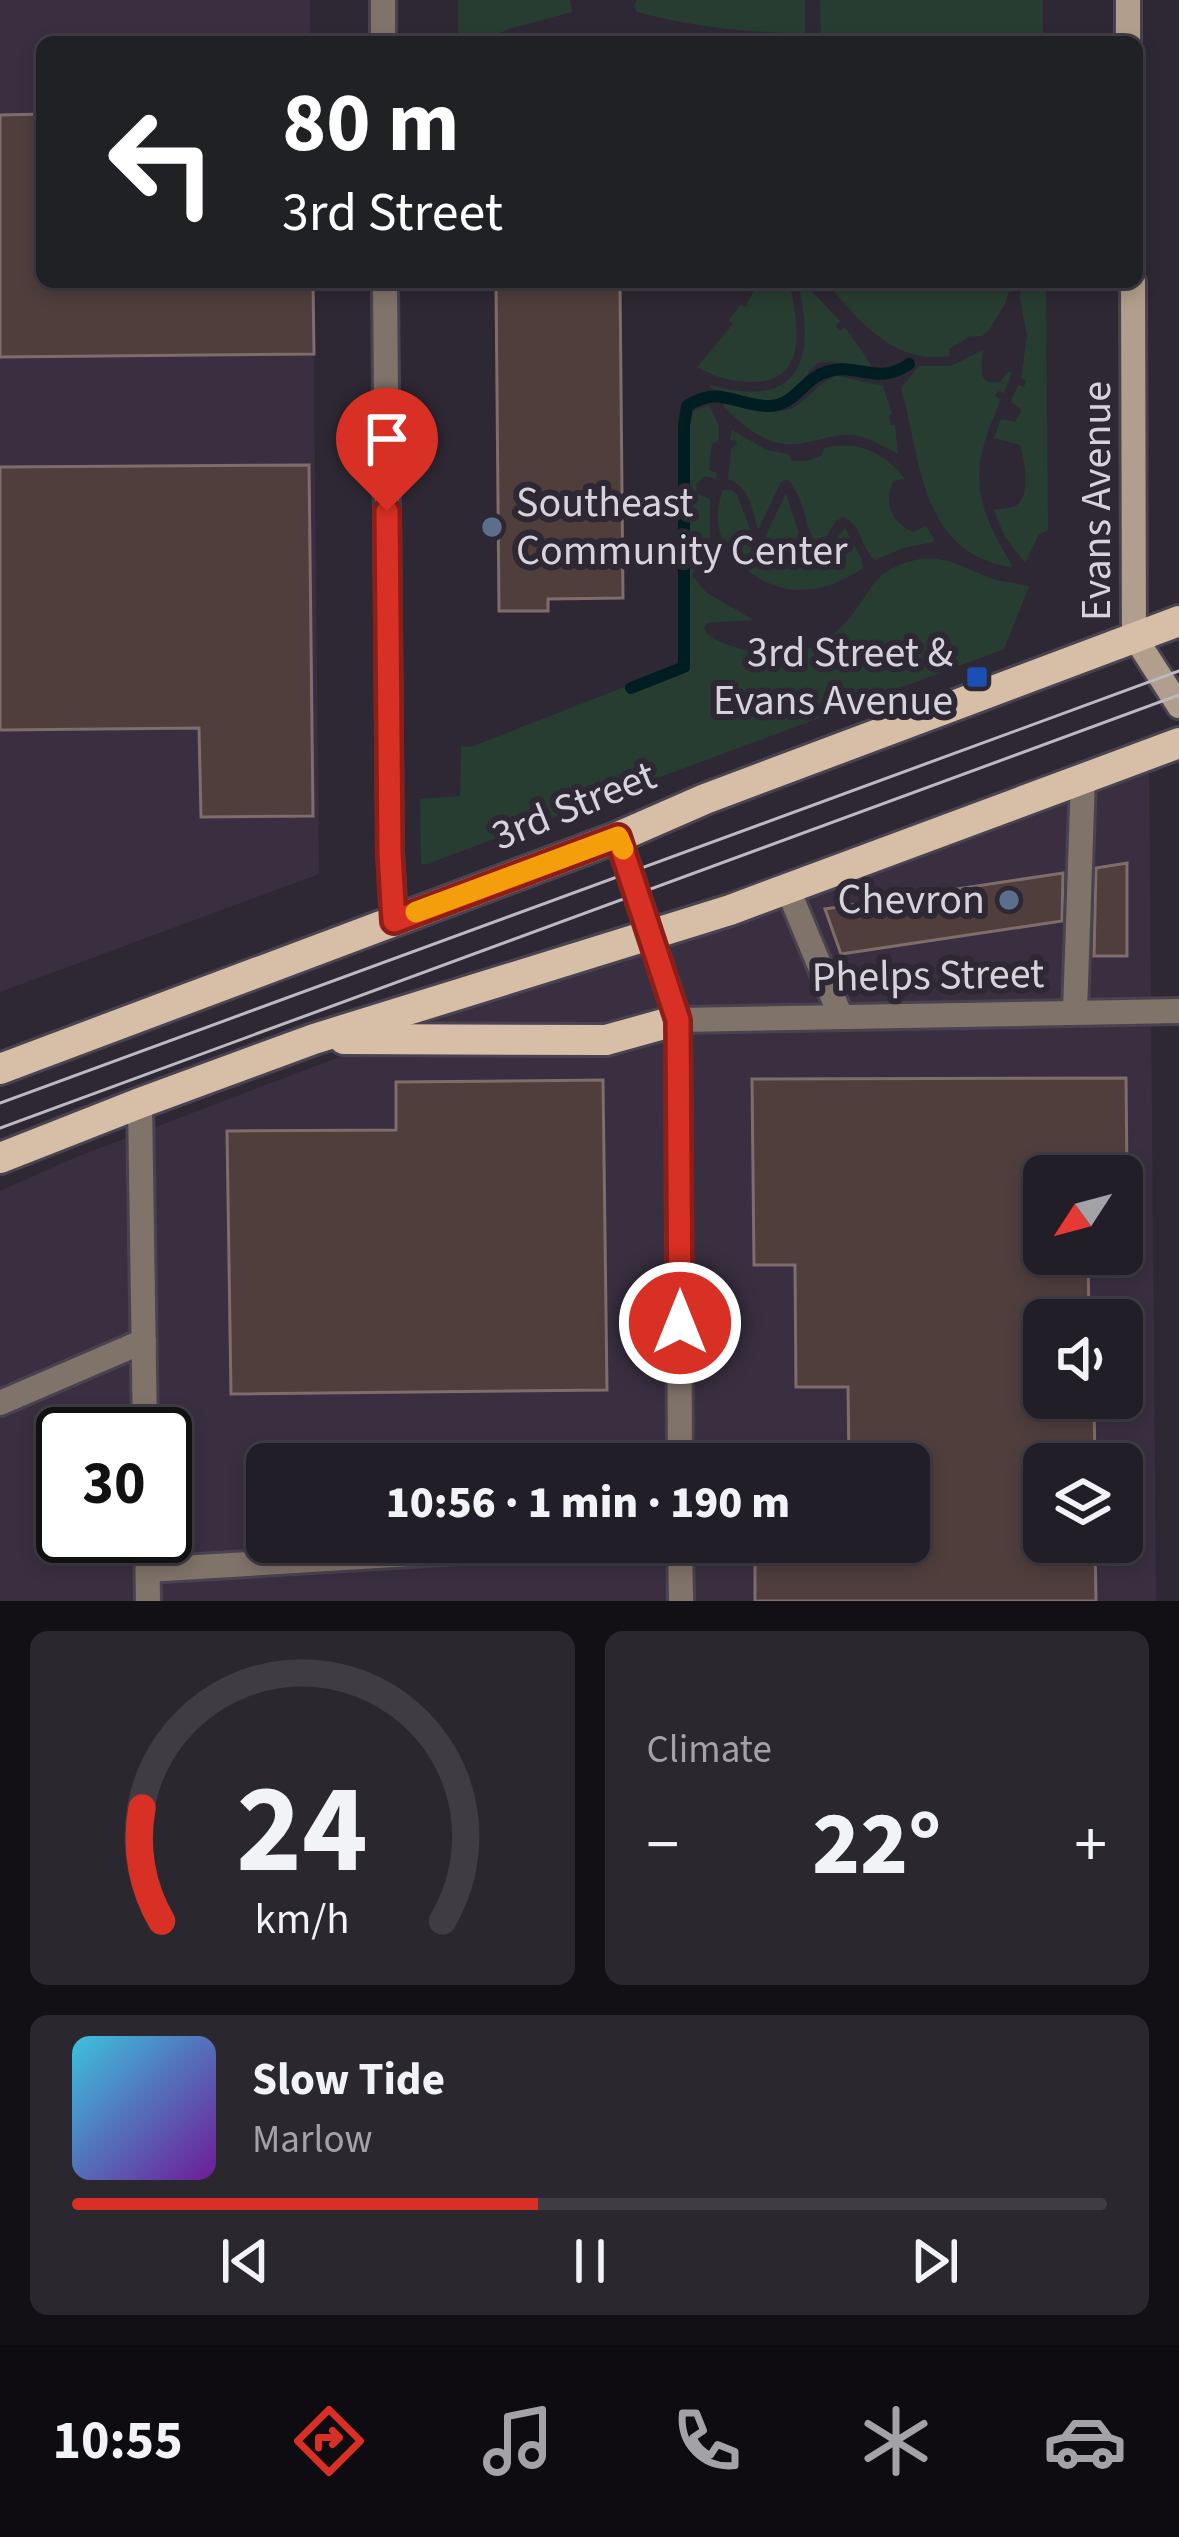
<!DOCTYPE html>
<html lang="en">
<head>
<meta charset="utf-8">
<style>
  :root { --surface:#221e27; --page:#2a272f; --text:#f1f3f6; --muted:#a2a2a7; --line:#3f3c44; --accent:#d93025 }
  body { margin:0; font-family:"Source Sans 3",sans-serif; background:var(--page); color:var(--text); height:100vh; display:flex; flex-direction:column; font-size:45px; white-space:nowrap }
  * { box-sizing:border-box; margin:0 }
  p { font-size:39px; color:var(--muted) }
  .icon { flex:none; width:66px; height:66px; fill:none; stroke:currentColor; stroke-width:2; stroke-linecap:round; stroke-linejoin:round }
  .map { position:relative; height:1601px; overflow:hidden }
  .panel { display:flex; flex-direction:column; gap:30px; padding:30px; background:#131015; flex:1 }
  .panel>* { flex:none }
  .hud { position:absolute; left:36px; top:36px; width:1107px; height:252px; border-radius:18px; box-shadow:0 6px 18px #0003,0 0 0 3px var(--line); background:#202124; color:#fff; overflow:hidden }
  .needle { width:78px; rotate:234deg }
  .buttons { position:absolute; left:1023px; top:1155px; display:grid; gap:24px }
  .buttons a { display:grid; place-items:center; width:120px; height:120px; border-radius:18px; background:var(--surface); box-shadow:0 6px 18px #0003,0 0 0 3px var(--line); font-size:60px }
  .speed { position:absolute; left:36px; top:1407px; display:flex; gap:24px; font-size:60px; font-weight:700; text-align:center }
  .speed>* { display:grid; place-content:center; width:156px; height:156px; border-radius:50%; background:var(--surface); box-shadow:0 6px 18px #0003,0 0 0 3px var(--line); line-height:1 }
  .speed .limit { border:6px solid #111; border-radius:18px; background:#fff; color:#111 }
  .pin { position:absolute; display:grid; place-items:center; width:102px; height:102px; color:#fff; margin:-123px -51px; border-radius:50% 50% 50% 0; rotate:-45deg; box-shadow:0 0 12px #0007 }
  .pin .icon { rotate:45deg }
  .me { position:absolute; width:132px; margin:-66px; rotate:0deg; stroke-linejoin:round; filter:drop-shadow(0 0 9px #0008) }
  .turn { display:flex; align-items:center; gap:42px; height:252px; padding:0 48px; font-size:54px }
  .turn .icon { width:156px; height:156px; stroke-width:2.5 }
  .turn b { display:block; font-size:84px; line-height:102px }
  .big { font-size:90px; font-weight:800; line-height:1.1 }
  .panel .widget { flex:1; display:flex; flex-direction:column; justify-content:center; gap:18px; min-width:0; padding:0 42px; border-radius:18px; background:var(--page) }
  .panel .dial { align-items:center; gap:0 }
  .dial svg { height:312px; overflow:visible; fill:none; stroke:var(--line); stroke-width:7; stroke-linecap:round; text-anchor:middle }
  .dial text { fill:var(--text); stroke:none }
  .song { display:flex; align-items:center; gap:36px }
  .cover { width:144px; height:144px; border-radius:18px; background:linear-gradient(135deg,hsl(190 70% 55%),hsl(280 70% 35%)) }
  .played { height:12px; border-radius:6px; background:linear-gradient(90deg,var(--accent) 45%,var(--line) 45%) }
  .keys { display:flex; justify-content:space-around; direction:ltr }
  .heat { display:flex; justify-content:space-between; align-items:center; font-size:66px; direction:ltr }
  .panel .tiles { flex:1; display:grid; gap:30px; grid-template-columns:1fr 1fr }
  .widget:last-child { grid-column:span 2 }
  .trip { position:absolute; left:246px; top:1443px; width:684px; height:120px; border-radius:18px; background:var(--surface); box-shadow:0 6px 18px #0003,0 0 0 3px var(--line); font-weight:800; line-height:120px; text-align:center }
  .tabs { display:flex; height:192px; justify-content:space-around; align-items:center; background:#0e0c10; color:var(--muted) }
  .tabs .icon { width:84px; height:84px }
  .tabs .current { color:var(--accent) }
  .tabs b { font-size:54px; color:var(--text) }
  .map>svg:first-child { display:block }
</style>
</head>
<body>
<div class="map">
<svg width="1179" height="1601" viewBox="0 0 1179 1601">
  <rect width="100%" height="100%" fill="#2e2834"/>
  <g fill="#392f41" fill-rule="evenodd">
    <path d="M0 0H310V42H42V282H313L319 874 0 992Z"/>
    <path d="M1149 762 1156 1601H0V1191L74 1158 787 887ZM1044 1176H1122V1254H1044ZM1044 1320H1122V1398H1044ZM63 1434H165V1536H63ZM267 1464H909V1542H267ZM1044 1464H1122V1542H1044Z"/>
  </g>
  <g fill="#283d32">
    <path d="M458 0H570L572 12 509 29 479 42H458Z"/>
    <path d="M637 0H805V34C747 32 692 27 637 12L634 6Z"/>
    <path d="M820 0H1043V42H821Z"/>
    <path d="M759 282H789C798 320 810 382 753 382 732 382 715 377 697 367L733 324 729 320 741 305 745 307Z"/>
    <path d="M798 282H803L840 321 836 326 840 331 845 327 872 366C853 370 836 356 816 364 806 375 794 393 779 398 759 406 729 393 710 388V385C801 411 816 359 798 282Z"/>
    <path d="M825 282H1012L1005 304 989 330 982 336 969 337 949 349 950 356C891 365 860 319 825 282Z"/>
    <path d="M1022 282H1046L1048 530 1039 534 1025 563 1004 535 994 510C997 509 1013 508 1015 506 1032 497 1024 459 1020 445L994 438 1001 419 1015 422 1022 410 1011 402 1018 385 1024 387 1026 381 1021 378 1027 336 1020 298Z"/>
    <path d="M983 350C983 363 974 387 1000 382L1008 372H1012L1004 393 998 391 995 396 1001 400C969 469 972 500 1012 565L1010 567C919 552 921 458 901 388L919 366H951Z"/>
    <path d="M838 376 883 386 892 414 889 415 891 425H895L898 454C885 448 871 438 854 435 834 433 817 442 797 444 768 448 742 425 722 405 744 402 767 417 790 409 810 401 814 383 838 376Z"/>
    <path d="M709 405 719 426V441L712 443 709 470 717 473 716 479 705 476 696 484 697 493 710 499V541L692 576 707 593 754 620 706 623 704 629C712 642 729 645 744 650 784 664 827 648 852 615 866 598 873 577 895 567 937 548 956 565 993 579 1005 583 1017 582 1029 587L1004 649 427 864H421L420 799 460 796 461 747 474 746 629 685 632 690 687 668V437L693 411Z"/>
    <path d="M732 430 767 450 788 454 792 461H808L822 455 824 448C857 440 885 452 905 479L894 481C882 501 892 523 913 532L926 526 934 539 933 542 903 548 875 560C860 548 863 525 843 517L836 521 817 552C805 529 806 498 787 479L781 482 758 530C752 509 750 487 728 479L731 449 737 444 736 440H730Z"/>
    <path d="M723 490H731L737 495 756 544 763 542 786 493 803 547 813 566 821 564 834 541 845 528 861 558 863 568C820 598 772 599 736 559 717 540 713 515 723 490Z"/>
  </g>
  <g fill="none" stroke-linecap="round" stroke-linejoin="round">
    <path stroke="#001e21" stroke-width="12" d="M631 688 684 667V426L687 406C720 384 737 407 770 406 796 405 803 379 826 372 856 361 877 387 909 364"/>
  </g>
  <g fill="#4f3e3c" stroke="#7f6d6b" stroke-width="3">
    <path d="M42 114V282H313L314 354 0 357V115Z"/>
    <path d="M496 282H620L623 598 548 599V611H499Z"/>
    <path d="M309 465 313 816 201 817 199 728 0 730V467Z"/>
    <path d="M1127 863V956H1094L1096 868Z"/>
    <path d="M1063 873 1062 921 841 954 825 909Z"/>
    <path d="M1126 1078 1127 1176H1044V1254H1088L1089 1320H1044V1398H1094L1095 1464H1044V1542H1095L1096 1601H755V1542H909V1464H849L848 1387H796L795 1265H754L752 1079Z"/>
    <path d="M603 1080 607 1390 231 1394 227 1131 396 1130V1082Z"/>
  </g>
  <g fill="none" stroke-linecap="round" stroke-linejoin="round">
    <defs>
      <g id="lane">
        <path d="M383 0V42"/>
        <path d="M385 282 390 852 394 921"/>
        <path d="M787 887 841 1017"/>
        <path d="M1075 1012 1083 778"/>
        <path d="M0 1403 144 1341"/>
        <path d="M148 1570 608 1542"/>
      </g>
      <g id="street">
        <path d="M618 837 678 1020 680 1464"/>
        <path d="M678 1020 1179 1011"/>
        <path d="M140 1103 145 1434"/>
        <path d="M147 1536 148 1601"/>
        <path d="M680 1542 681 1601"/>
      </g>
      <g id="secondary">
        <path d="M1128 0V42"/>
        <path d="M1133 282 1134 636 1179 706"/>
      </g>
      <g id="primary">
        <path d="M344 1039 606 1040 678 1020"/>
        <path d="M0 1069 618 837 705 799 1179 621"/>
        <path d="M0 1158 140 1103 314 1039 730 910 1179 743"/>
      </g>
    </defs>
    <use href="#lane" stroke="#49434f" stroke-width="30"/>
    <use href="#street" stroke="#49434f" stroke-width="30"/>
    <use href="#secondary" stroke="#49434f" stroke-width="30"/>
    <use href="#primary" stroke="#49434f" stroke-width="36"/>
    <use href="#lane" stroke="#80746a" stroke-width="24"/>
    <use href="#street" stroke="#80746a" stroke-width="24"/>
    <use href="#secondary" stroke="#b19e8c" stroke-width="24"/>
    <use href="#primary" stroke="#d6bea7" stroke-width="30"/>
    <g stroke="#bdb9c1" stroke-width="3">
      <path d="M0 1103 1179 671"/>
      <path d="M0 1128 1179 695"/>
    </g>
  </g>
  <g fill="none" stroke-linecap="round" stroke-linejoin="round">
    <defs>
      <path id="route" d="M387 511 390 853 394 921 618 837 678 1020 680 1323"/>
    </defs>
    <use href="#route" stroke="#8d1f18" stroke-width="30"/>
    <use href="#route" stroke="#d93025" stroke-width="21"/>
    <path stroke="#f59e0b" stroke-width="21" d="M416 912 618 837 623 849"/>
  </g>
  <g fill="#5c6f8a" stroke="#2e2834" stroke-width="4.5">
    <circle cx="492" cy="527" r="12"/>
    <circle cx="1009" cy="900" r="12"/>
  </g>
  <rect fill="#1a4fb4" stroke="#2e2834" stroke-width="4.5" x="965" y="665" width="24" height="24" rx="6"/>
  <g text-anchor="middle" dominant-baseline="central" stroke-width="12" stroke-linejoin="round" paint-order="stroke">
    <g font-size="42" fill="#d7d3db" stroke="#2e2834">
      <text transform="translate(1097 501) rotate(-90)">Evans Avenue</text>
      <text transform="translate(574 806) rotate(-22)">3rd Street</text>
      <text transform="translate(928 976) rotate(-1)">Phelps Street</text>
    </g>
    <g font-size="42" fill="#d7d3db" stroke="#2e2834" text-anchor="end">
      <text x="516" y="503" text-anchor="start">Southeast<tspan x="516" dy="48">Community Center</tspan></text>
      <text x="953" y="653">3rd Street &amp;<tspan x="953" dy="48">Evans Avenue</tspan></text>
      <text x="985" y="900">Chevron</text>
    </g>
  </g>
</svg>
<div class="buttons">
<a><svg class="needle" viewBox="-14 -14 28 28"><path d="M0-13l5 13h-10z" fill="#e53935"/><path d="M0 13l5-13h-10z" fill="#a2a2a7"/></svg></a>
<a><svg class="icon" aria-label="sound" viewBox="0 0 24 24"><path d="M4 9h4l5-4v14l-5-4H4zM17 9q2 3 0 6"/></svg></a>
<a><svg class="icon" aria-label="layers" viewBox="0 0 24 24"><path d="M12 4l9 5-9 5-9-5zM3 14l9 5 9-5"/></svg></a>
</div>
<div class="speed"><div class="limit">30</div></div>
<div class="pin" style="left:387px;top:511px;background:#d93025"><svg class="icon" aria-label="arrive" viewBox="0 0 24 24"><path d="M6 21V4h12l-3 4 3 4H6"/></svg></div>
<svg class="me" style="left:680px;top:1323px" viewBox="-20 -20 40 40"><circle r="17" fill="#d93025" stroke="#fff" stroke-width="3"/><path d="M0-11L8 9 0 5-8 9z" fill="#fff"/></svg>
<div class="trip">10:56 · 1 min · 190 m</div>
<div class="hud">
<div class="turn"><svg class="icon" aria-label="left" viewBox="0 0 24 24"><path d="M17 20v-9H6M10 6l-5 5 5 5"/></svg><div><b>80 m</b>3rd Street</div></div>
</div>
</div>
<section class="panel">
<div class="tiles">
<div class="widget dial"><svg viewBox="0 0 100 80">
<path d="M14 69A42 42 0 1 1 86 69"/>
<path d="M14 69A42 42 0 0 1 9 40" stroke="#d93025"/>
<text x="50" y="56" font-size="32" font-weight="700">24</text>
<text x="50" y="72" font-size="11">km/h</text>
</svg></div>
<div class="widget"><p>Climate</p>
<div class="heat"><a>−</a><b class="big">22°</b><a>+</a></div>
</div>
<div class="widget">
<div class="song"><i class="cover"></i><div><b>Slow Tide</b><p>Marlow</p></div></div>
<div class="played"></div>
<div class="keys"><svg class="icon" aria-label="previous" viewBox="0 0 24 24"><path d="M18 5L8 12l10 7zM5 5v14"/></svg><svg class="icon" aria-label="pause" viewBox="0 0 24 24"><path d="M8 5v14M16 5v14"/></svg><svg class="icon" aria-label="next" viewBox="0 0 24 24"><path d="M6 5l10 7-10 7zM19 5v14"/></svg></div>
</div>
</div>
</section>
<nav class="tabs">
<b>10:55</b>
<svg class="icon current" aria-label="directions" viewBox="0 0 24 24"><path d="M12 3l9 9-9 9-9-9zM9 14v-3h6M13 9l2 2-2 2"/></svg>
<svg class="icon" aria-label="music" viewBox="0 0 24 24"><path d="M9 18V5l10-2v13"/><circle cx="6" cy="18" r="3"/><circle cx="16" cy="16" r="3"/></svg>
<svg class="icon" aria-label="phone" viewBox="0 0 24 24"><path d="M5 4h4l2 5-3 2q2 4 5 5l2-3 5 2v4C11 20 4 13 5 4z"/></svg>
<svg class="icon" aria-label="climate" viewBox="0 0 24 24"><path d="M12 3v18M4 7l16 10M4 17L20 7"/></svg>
<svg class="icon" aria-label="car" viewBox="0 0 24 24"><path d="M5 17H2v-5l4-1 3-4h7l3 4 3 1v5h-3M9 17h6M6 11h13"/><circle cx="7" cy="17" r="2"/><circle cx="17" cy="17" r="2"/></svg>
</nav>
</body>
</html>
